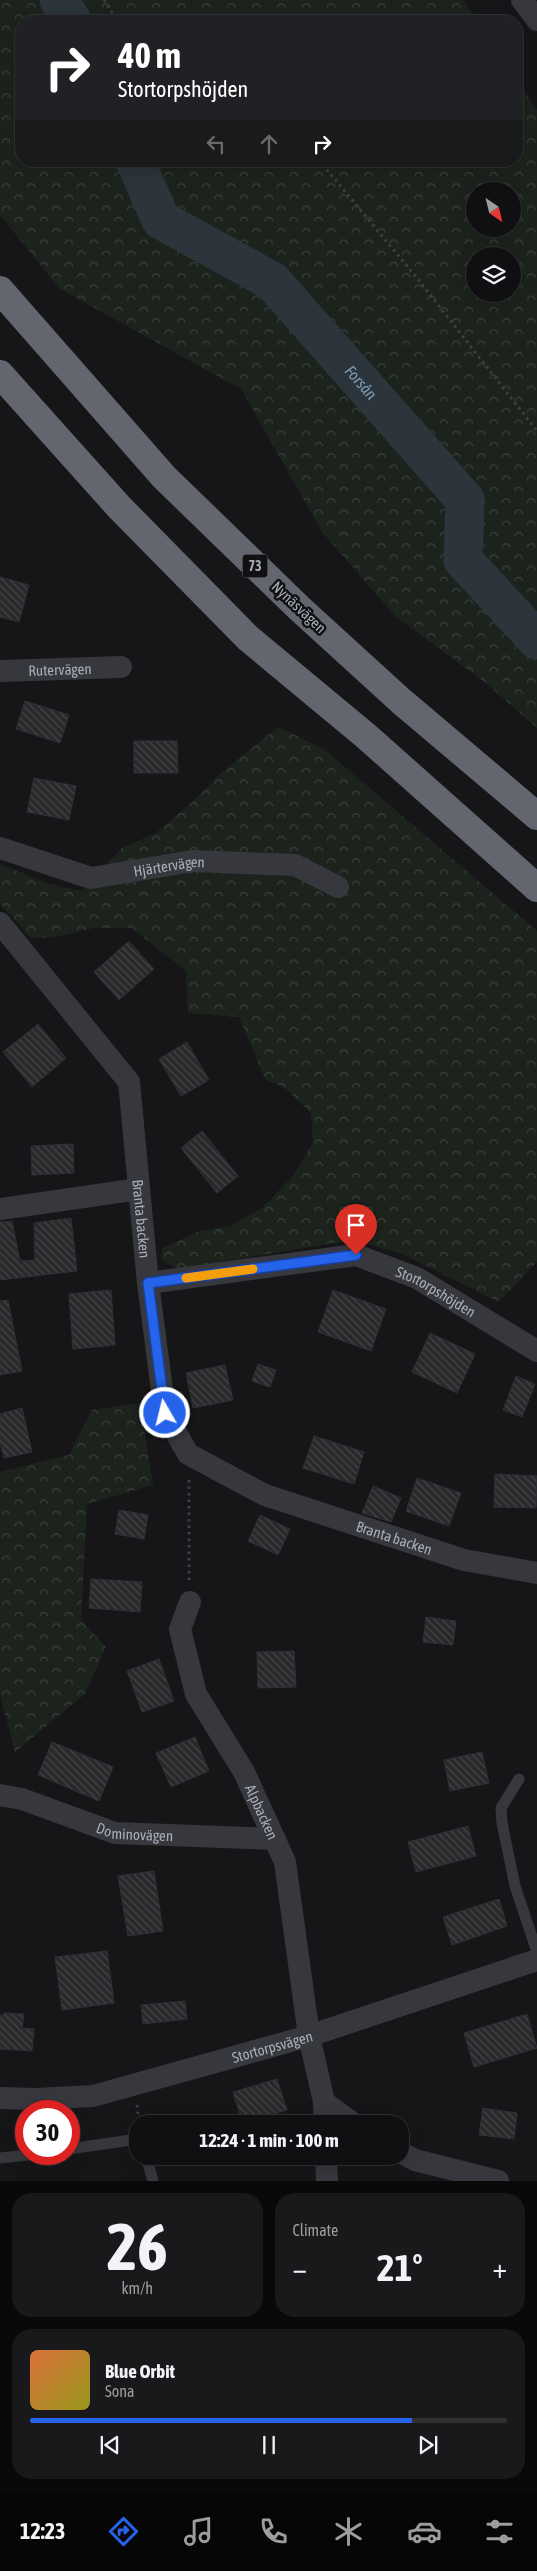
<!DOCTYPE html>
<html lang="en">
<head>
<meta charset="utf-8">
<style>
  :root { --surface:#101012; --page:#19191b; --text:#f1f3f6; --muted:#9c9d9f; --line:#303032; --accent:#2563eb }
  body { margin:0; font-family:"Asap Condensed",sans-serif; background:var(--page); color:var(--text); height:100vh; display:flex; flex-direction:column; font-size:19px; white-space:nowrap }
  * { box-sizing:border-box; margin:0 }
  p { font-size:16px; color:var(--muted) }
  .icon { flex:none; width:28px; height:28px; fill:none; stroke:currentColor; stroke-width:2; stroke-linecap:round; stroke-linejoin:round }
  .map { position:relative; height:2181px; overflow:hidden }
  .details { display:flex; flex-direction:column; gap:12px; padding:12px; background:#09090a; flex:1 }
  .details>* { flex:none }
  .hud { position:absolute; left:15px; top:15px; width:508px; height:152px; border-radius:20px; box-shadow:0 5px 20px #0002,0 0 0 1px var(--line); background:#202124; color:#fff; overflow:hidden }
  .needle { width:32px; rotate:145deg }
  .tools { position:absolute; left:466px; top:182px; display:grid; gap:10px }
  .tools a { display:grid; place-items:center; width:55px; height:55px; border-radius:50%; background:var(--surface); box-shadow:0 5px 20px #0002,0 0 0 1px var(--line); font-size:25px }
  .speed { position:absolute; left:15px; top:2100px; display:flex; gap:10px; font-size:25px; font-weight:700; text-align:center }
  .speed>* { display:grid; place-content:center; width:65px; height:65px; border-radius:50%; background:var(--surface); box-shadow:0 5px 20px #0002,0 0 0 1px var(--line); line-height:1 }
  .speed .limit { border:8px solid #d22; background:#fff; color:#111 }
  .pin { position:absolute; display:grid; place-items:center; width:42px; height:42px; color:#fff; margin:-51px -21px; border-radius:50% 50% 50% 0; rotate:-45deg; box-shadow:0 0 5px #0007 }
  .pin .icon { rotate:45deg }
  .me { position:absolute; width:55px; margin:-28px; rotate:352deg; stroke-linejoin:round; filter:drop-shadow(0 0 4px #0008) }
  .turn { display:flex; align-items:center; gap:18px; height:105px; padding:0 20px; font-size:22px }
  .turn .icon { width:65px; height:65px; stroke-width:2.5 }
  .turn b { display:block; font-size:35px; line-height:42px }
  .lanes { display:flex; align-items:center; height:48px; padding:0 20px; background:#0003; justify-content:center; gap:25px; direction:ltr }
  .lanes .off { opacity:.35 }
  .big { font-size:38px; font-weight:700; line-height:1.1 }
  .details .widget { flex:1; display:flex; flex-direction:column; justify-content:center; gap:8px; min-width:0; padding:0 18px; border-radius:20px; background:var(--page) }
  .details .dial { align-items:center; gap:0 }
  .dial b { font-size:65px; line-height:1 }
  .song { display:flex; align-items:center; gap:15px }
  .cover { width:60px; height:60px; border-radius:8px; background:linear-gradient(135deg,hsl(20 70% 55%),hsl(60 70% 35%)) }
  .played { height:5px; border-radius:2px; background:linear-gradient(90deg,var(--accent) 80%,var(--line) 80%) }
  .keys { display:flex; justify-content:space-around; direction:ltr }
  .heat { display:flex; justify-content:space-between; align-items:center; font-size:28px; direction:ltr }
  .details .tiles { flex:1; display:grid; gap:12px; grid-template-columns:1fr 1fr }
  .widget:last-child { grid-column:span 2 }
  .trip { position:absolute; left:129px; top:2115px; width:280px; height:50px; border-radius:20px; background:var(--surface); box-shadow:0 5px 20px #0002,0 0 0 1px var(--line); font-weight:700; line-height:50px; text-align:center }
  .dock { display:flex; height:80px; justify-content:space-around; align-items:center; background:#060607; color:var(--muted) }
  .dock .icon { width:35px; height:35px }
  .dock .current { color:var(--accent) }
  .dock b { font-size:22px; color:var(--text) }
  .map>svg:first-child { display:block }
</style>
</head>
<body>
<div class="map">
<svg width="537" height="2181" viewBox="0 0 537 2181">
  <defs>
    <pattern id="forest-crowns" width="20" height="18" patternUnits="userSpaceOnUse" patternTransform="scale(1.25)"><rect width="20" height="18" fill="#1c231d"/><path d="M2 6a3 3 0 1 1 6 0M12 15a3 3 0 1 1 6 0" fill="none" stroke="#3a403c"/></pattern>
    <pattern id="building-back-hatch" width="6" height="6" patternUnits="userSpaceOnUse" patternTransform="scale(1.25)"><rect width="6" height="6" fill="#29292c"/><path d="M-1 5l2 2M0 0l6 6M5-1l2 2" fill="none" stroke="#454548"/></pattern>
  </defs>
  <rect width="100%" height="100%" fill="#161618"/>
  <g fill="url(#forest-crowns)" fill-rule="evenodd">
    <path d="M0 0H463L478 21H21V161H516V79L537 110V728L486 683 395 616 322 532 241 389 60 289 0 215ZM475 191H512V229H475ZM475 256H512V294H475Z"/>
    <path d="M278 727 324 749 537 931V1262L499 1302 402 1254 353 1240 177 1269 161 1259 163 1248 200 1231 231 1226 263 1207 293 1176 313 1142 311 1113 285 1088 265 1079 239 1017 188 1013 186 971 132 928H94L56 937 31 938 0 904V864L49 884 82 891 122 848 156 833 190 804 220 774Z"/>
    <path d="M140 1403 153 1485 87 1504 81 1620 106 1647 85 1694 15 1752 0 1694V1472L69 1455 92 1410Z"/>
  </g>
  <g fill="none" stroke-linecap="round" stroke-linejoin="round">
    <g stroke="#2c353c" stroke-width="39">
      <path d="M59 0 72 21"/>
      <path id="s1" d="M135 161 161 220 272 281 465 500 463 560 537 640"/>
    </g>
  </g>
  <g fill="url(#building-back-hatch)" stroke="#303034">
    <path d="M0 577 29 585 19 622 0 617Z"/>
    <path d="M25 701 69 715 60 743 16 729Z"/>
    <path d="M134 741H177L178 773H134Z"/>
    <path d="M34 778 76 786 69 820 27 812Z"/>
    <path d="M129 941 154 969 119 1000 94 972Z"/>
    <path d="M38 1024 66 1058 32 1087 3 1052Z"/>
    <path d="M187 1042 209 1080 181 1096 159 1059Z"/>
    <path d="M202 1131 238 1176 217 1193 181 1148Z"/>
    <path d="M73 1144 74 1173 32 1175 31 1146Z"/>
    <path d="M71 1218 77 1271 0 1280V1222L12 1221 20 1261 35 1260 34 1223Z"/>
    <path d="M111 1290 115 1345 73 1349 69 1294Z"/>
    <path d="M333 1290 386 1309 371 1351 318 1332Z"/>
    <path d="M8 1300 22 1371 0 1375V1301Z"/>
    <path d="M430 1333 475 1354 457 1393 412 1372Z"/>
    <path d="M258 1364 276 1370 270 1387 252 1381Z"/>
    <path d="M225 1365 233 1400 193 1408 186 1373Z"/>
    <path d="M516 1376 535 1384 522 1417 503 1410Z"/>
    <path d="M22 1408 32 1452 4 1458 0 1443V1414Z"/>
    <path d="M314 1436 364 1452 354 1484 303 1468Z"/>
    <path d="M495 1474 537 1476 536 1508 494 1507Z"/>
    <path d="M417 1478 461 1493 449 1526 406 1511Z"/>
    <path d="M373 1486 401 1498 391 1522 362 1513Z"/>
    <path d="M119 1510 148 1515 144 1539 115 1534Z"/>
    <path d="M260 1515 290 1529 278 1555 248 1541Z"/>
    <path d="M91 1579 142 1582 140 1612 89 1608Z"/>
    <path d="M426 1617 456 1621 453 1645 423 1642Z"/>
    <path d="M294 1651 296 1687 258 1688 257 1652Z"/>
    <path d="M159 1659 174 1701 142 1712 127 1671Z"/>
    <path d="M195 1737 209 1771 171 1787 156 1753Z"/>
    <path d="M52 1742 113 1767 99 1801 38 1775Z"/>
    <path d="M482 1752 489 1783 450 1791 444 1760Z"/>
    <path d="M468 1826 476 1856 416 1872 408 1842Z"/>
    <path d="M154 1871 163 1931 128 1936 118 1876Z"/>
    <path d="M499 1899 507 1926 452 1945 443 1917Z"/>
    <path d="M107 1951 114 2003 62 2010 55 1957Z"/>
    <path d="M185 2001 187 2019 143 2024 141 2005Z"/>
    <path d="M4 2013 24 2014 22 2028 34 2029 32 2051 0 2049V2015H4Z"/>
    <path d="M527 2014 537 2048 474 2067 464 2033Z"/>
    <path d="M277 2079 287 2110 243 2124 233 2092Z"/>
    <path d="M483 2108 517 2113 514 2139 479 2135Z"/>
  </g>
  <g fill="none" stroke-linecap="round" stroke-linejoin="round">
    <g stroke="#3d3f44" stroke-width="3" stroke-dasharray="2.5 4" stroke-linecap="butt">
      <path d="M104 0 118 21"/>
      <path d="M317 161 328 171 421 283 537 431"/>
      <path d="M189 1480V1581"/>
      <path d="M137 2105 139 2123"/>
    </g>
    <g stroke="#37383d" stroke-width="11">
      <path d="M519 1779 501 1808 502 1823 515 1886 537 1952"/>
      <path d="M69 2149 138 2139"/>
      <path d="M146 2156 153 2181"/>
      <path d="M0 2158 36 2154"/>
    </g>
    <g stroke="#37383d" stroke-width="22">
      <path d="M522 0 537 20"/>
      <path id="s2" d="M0 671 121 667"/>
      <path id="s3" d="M0 848 91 878 193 861 295 865 338 887"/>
      <path id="s4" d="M0 923 129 1082 148 1283 165 1413 188 1454 265 1495 464 1560 537 1573"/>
      <path d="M0 1209 139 1189"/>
      <path id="s5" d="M148 1283 356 1255 417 1278 537 1351"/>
      <path id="s6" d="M190 1602 180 1629 196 1694 244 1772 285 1862 309 2036 324 2102 325 2124"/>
      <path id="s7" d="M0 1795 22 1799 115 1833 275 1839"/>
      <path id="s8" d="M0 2098 36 2099 93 2096 309 2036 537 1960"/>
      <path d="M324 2102 354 2124"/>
      <path d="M400 2152 415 2160 498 2181"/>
      <path d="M326 2156 327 2181"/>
    </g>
    <g stroke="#63666e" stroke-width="28">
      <path d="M0 290 164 477 299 608 401 701 537 816"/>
      <path d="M0 374 120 508 248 638 366 736 537 888"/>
    </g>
  </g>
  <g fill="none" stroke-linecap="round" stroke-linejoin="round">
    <defs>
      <path id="route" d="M165 1413 148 1283 356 1255"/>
    </defs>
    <use href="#route" stroke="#184099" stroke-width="12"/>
    <use href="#route" stroke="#2563eb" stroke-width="9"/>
    <path stroke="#f59e0b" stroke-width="9" d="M186 1278 253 1269"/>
  </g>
  <g text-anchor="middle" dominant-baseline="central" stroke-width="5" stroke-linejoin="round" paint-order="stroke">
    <rect fill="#111113" stroke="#7b7e86" stroke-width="1" x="242.5" y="554.5" width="25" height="23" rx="4"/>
    <g font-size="14" font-weight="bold" fill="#a8adb8">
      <text x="255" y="566">73</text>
    </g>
    <g font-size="15" fill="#a8adb8" stroke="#111113">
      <text transform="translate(299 607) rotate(43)">Nynäsvägen</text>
      <text stroke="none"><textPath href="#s2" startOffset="60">Rutervägen</textPath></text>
      <text stroke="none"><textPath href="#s3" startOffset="175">Hjärtervägen</textPath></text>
      <text stroke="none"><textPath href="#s4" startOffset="342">Branta backen</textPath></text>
      <text stroke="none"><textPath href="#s5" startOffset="298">Stortorpshöjden</textPath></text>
      <text stroke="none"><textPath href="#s4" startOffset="808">Branta backen</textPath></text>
      <text stroke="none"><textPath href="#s6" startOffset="231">Alpbacken</textPath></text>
      <text stroke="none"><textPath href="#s7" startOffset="141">Dominovägen</textPath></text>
      <text stroke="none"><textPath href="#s8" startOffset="279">Stortorpsvägen</textPath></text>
    </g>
    <g font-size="16" font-style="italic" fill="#7f9bb3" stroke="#111113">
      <text stroke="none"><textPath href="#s1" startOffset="326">Forsån</textPath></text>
    </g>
  </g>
</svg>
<div class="tools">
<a><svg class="needle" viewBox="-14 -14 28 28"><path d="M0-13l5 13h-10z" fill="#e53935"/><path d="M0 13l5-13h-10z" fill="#9c9d9f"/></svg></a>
<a><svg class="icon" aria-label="layers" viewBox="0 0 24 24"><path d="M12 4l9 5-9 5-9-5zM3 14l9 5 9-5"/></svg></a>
</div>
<div class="speed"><div class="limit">30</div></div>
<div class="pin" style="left:356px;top:1255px;background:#d93025"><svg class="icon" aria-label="arrive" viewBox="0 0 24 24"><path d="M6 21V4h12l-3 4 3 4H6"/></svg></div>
<svg class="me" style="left:165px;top:1413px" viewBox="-20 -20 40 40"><circle r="17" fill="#2563eb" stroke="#fff" stroke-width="3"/><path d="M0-11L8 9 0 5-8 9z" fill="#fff"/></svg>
<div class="trip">12:24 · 1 min · 100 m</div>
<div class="hud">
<div class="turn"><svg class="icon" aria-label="right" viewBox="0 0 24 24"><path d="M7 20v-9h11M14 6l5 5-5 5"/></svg><div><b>40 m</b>Stortorpshöjden</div></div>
<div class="lanes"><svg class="icon off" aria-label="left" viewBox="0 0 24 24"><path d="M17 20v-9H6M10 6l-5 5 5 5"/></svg><svg class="icon off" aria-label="ahead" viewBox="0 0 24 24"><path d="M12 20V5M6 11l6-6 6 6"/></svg><svg class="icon" aria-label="right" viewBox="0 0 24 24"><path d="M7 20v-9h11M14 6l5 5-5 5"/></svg></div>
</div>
</div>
<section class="details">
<div class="tiles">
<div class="widget dial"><b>26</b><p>km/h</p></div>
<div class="widget"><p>Climate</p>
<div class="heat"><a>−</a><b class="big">21°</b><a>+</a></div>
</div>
<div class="widget">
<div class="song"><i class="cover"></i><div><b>Blue Orbit</b><p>Sona</p></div></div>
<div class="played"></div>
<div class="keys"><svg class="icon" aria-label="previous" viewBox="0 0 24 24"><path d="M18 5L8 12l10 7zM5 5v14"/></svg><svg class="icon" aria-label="pause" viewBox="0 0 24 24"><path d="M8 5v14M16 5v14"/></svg><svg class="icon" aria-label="next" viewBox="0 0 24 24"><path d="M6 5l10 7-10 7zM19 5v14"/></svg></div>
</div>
</div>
</section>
<nav class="dock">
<b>12:23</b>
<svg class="icon current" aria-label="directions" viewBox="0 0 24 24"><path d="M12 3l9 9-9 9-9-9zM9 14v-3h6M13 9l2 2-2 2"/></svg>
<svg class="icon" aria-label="music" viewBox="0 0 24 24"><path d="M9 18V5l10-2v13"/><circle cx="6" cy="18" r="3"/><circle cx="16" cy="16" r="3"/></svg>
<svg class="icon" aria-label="phone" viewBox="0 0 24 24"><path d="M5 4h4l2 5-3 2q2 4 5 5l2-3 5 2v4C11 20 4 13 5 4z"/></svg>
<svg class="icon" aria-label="climate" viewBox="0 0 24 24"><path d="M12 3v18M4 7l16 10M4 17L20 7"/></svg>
<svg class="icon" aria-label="car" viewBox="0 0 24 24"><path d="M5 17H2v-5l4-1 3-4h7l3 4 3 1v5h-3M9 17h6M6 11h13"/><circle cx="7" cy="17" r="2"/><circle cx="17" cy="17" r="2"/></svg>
<svg class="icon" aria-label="filters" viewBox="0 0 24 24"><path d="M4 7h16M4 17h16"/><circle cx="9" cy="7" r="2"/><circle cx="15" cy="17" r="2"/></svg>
</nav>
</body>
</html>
